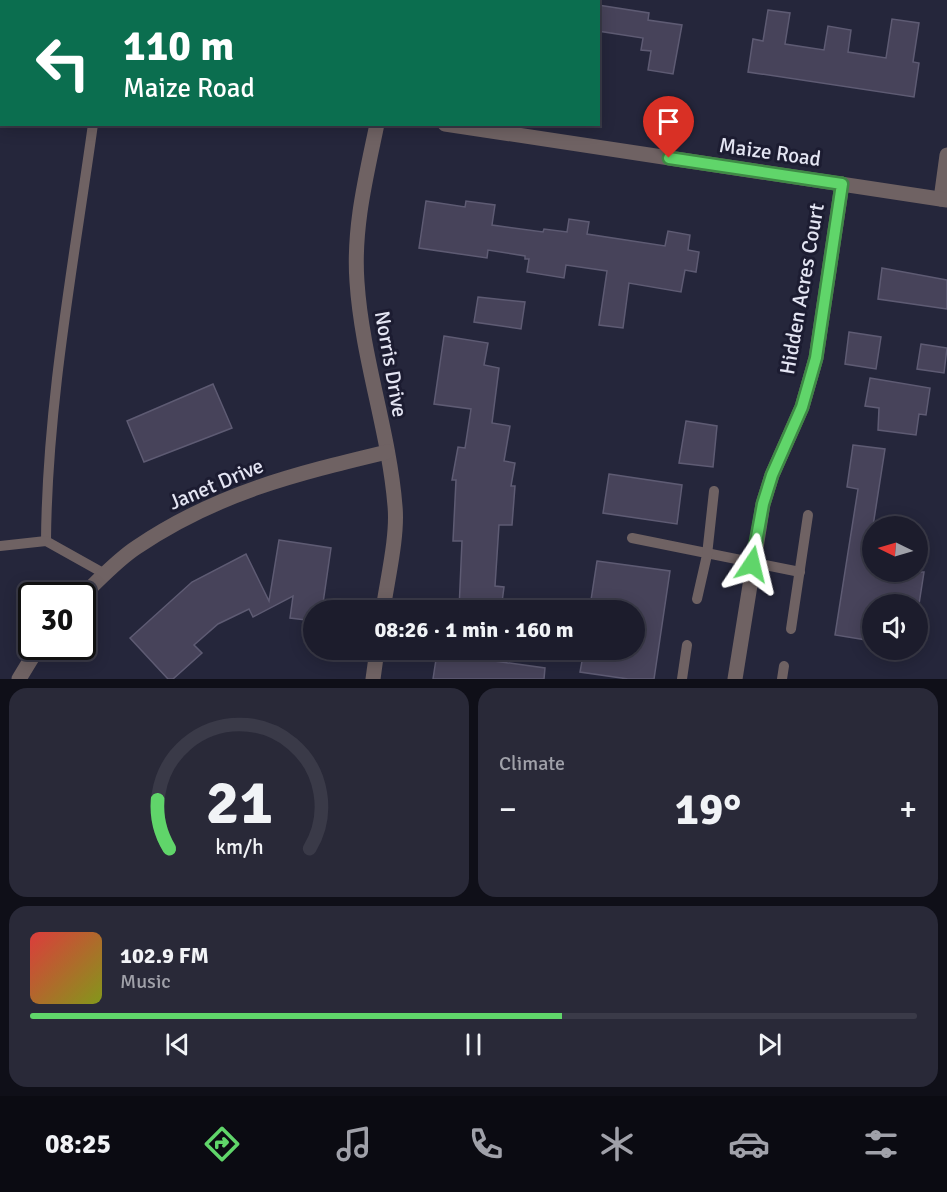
<!DOCTYPE html>
<html lang="en">
<head>
<meta charset="utf-8">
<style>
  :root { --surface:#1c1c2c; --page:#292938; --text:#f1f3f6; --muted:#a0a1a9; --line:#3a3a48; --accent:#60d56a }
  body { margin:0; font-family:Signika,sans-serif; background:var(--page); color:var(--text); height:100vh; display:flex; flex-direction:column; font-size:22px; white-space:nowrap }
  * { box-sizing:border-box; margin:0 }
  p { font-size:20px; color:var(--muted) }
  .icon { flex:none; width:33px; height:33px; fill:none; stroke:currentColor; stroke-width:2; stroke-linecap:round; stroke-linejoin:round }
  .map { position:relative; height:679px; overflow:hidden }
  .panel { display:flex; flex-direction:column; gap:9px; padding:9px; background:#0f0f18; flex:1 }
  .panel>* { flex:none }
  .guide { position:absolute; left:0px; top:0px; width:600px; height:126px; box-shadow:0 3px 15px #0003,0 0 0 2px var(--line); background:#0b6e4f; color:#fff; overflow:hidden }
  .needle { width:39px; rotate:275deg }
  .fabs { position:absolute; left:862px; top:516px; display:grid; gap:12px }
  .fabs a { display:grid; place-items:center; width:66px; height:66px; border-radius:50%; background:var(--surface); box-shadow:0 3px 15px #0003,0 0 0 2px var(--line); font-size:30px }
  .speed { position:absolute; left:18px; top:582px; display:flex; gap:12px; font-size:30px; font-weight:700; text-align:center }
  .speed>* { display:grid; place-content:center; width:78px; height:78px; border-radius:50%; background:var(--surface); box-shadow:0 3px 15px #0003,0 0 0 2px var(--line); line-height:1 }
  .speed .limit { border:3px solid #111; border-radius:9px; background:#fff; color:#111 }
  .pin { position:absolute; display:grid; place-items:center; width:51px; height:51px; color:#fff; margin:-62px -26px; border-radius:50% 50% 50% 0; rotate:-45deg; box-shadow:0 0 6px #0007 }
  .pin .icon { rotate:45deg }
  .me { position:absolute; width:66px; margin:-33px; rotate:10deg; stroke-linejoin:round; filter:drop-shadow(0 0 4px #0008) }
  .turn { display:flex; align-items:center; gap:21px; height:126px; padding:0 24px; font-size:27px }
  .turn .icon { width:78px; height:78px; stroke-width:2.5 }
  .turn b { display:block; font-size:42px; line-height:51px }
  .big { font-size:45px; font-weight:800; line-height:1.1 }
  .panel .card { flex:1; display:flex; flex-direction:column; justify-content:center; gap:9px; min-width:0; padding:0 21px; border-radius:18px; background:var(--page) }
  .panel .dial { align-items:center; gap:0 }
  .dial svg { height:156px; overflow:visible; fill:none; stroke:var(--line); stroke-width:7; stroke-linecap:round; text-anchor:middle }
  .dial text { fill:var(--text); stroke:none }
  .song { display:flex; align-items:center; gap:18px }
  .cover { width:72px; height:72px; border-radius:9px; background:linear-gradient(135deg,hsl(0 70% 55%),hsl(70 70% 35%)) }
  .played { height:6px; border-radius:3px; background:linear-gradient(90deg,var(--accent) 60%,var(--line) 60%) }
  .keys { display:flex; justify-content:space-around; direction:ltr }
  .heat { display:flex; justify-content:space-between; align-items:center; font-size:33px; direction:ltr }
  .panel .tiles { flex:1; display:grid; gap:9px; grid-template-columns:1fr 1fr }
  .card:last-child { grid-column:span 2 }
  .trip { position:absolute; left:303px; top:600px; width:342px; height:60px; border-radius:30px; background:var(--surface); box-shadow:0 3px 15px #0003,0 0 0 2px var(--line); font-weight:800; line-height:60px; text-align:center }
  .menu { display:flex; height:96px; justify-content:space-around; align-items:center; background:#0b0b12; color:var(--muted) }
  .menu .icon { width:42px; height:42px }
  .menu .on { color:var(--accent) }
  .menu b { font-size:27px; color:var(--text) }
  .map>svg:first-child { display:block }
</style>
</head>
<body>
<div class="map">
<svg width="947" height="679" viewBox="0 0 947 679">
  <rect width="100%" height="100%" fill="#25263b"/>
  <g fill="#47435a" stroke="#5e5b73" stroke-width="1.5">
    <path d="M598 5 649 13 648 20 682 25 673 74 648 70 651 51 641 50 643 38 598 31Z"/>
    <path d="M768 10 790 13 785 44 824 50 828 26 851 30 848 52 886 58 892 19 919 23 913 62 919 63 914 97 748 72 753 39 763 41Z"/>
    <path d="M426 201 465 207 466 201 495 205 492 225 543 232 544 229 567 232 569 219 589 222 587 234 665 246 668 231 690 235 688 250 699 252 696 272 685 270 681 292 629 283 623 328 599 325 607 271 566 265 564 278 527 272 529 259H525V256L488 250 487 258 419 248Z"/>
    <path d="M882 268 947 280V309L878 299Z"/>
    <path d="M478 297 525 302 521 329 474 322Z"/>
    <path d="M849 332 881 337 876 369 845 364Z"/>
    <path d="M444 336 488 343 484 365 499 368 492 423 510 426 504 461 515 463 511 486H515L512 525H499L495 586 504 587 501 610H459L462 541H453L456 480H452L458 447 465 448 471 409 434 404Z"/>
    <path d="M921 344 947 348 944 373 917 369Z"/>
    <path d="M870 378 930 388 926 415 919 414 916 435 878 430 879 408 865 406Z"/>
    <path d="M213 384 232 428 144 462 127 421Z"/>
    <path d="M686 421 717 426 713 467 679 463Z"/>
    <path d="M853 445 885 449 873 526V572H924L919 604H873V641L835 635 858 489 847 487Z"/>
    <path d="M609 474 682 485 677 524 603 513Z"/>
    <path d="M279 540 331 548 322 610H314V621L290 618 293 596 253 617 249 609 218 624 194 645 202 653 173 679H168L130 638 192 582 246 554 269 601Z"/>
    <path d="M597 561 670 571 654 679H628L580 672 584 650H634V606L591 600Z"/>
    <path d="M437 653 545 668 544 679H433Z"/>
  </g>
  <g fill="none" stroke-linecap="round" stroke-linejoin="round">
    <g stroke="#6f6263" stroke-width="10">
      <path d="M632 538 800 572"/>
      <path d="M46 541C47 403 74 261 93 124"/>
      <path d="M0 546 46 541 105 574"/>
      <path d="M697 599 707 555 714 491"/>
      <path d="M791 629 808 515"/>
      <path d="M682 679 687 645"/>
      <path d="M782 679 784 666"/>
    </g>
    <g stroke="#6f6263" stroke-width="15">
      <path d="M396 2V0"/>
      <path d="M377 124C366 177 353 228 357 282 362 358 389 431 395 506 398 536 387 581 383 610"/>
      <path d="M941 199 947 155"/>
      <path d="M82 596C100 579 117 560 137 547 217 493 295 474 387 452"/>
      <path d="M19 679 39 646"/>
      <path d="M373 679 377 650"/>
      <path d="M735 679 763 504 772 475 802 407 816 358 842 184"/>
    </g>
    <g stroke="#6f6263" stroke-width="15">
      <path d="M0 58H2"/>
      <path d="M445 124 947 200"/>
    </g>
  </g>
  <g fill="none" stroke-linecap="round" stroke-linejoin="round">
    <defs>
      <path id="route" d="M669 158 842 184 816 358 802 407 772 475 763 504 752 564"/>
    </defs>
    <use href="#route" stroke="#3e8a45" stroke-width="15"/>
    <use href="#route" stroke="#60d56a" stroke-width="10"/>
  </g>
  <g text-anchor="middle" dominant-baseline="central" stroke-width="6" stroke-linejoin="round" paint-order="stroke">
    <g font-size="21" fill="#e4e5f3" stroke="#1c1c31">
      <text transform="translate(770 152) rotate(8)">Maize Road</text>
      <text transform="translate(802 289) rotate(-80)">Hidden Acres Court</text>
      <text transform="translate(391 364) rotate(80)">Norris Drive</text>
      <text transform="translate(216 484) rotate(-23)">Janet Drive</text>
    </g>
  </g>
</svg>
<div class="fabs">
<a><svg class="needle" viewBox="-14 -14 28 28"><path d="M0-13l5 13h-10z" fill="#e53935"/><path d="M0 13l5-13h-10z" fill="#a0a1a9"/></svg></a>
<a><svg class="icon" aria-label="sound" viewBox="0 0 24 24"><path d="M4 9h4l5-4v14l-5-4H4zM17 9q2 3 0 6"/></svg></a>
</div>
<div class="speed"><div class="limit">30</div></div>
<div class="pin" style="left:669px;top:158px;background:#d93025"><svg class="icon" aria-label="arrive" viewBox="0 0 24 24"><path d="M6 21V4h12l-3 4 3 4H6"/></svg></div>
<svg class="me" style="left:752px;top:564px" viewBox="-20 -20 40 40"><path d="M0-17L14 15 0 8-14 15z" fill="#60d56a" stroke="#fff" stroke-width="4"/></svg>
<div class="trip">08:26 · 1 min · 160 m</div>
<div class="guide">
<div class="turn"><svg class="icon" aria-label="left" viewBox="0 0 24 24"><path d="M17 20v-9H6M10 6l-5 5 5 5"/></svg><div><b>110 m</b>Maize Road</div></div>
</div>
</div>
<section class="panel">
<div class="tiles">
<div class="card dial"><svg viewBox="0 0 100 80">
<path d="M14 69A42 42 0 1 1 86 69"/>
<path d="M14 69A42 42 0 0 1 8 44" stroke="#60d56a"/>
<text x="50" y="56" font-size="32" font-weight="700">21</text>
<text x="50" y="72" font-size="11">km/h</text>
</svg></div>
<div class="card"><p>Climate</p>
<div class="heat"><a>−</a><b class="big">19°</b><a>+</a></div>
</div>
<div class="card">
<div class="song"><i class="cover"></i><div><b>102.9 FM</b><p>Music</p></div></div>
<div class="played"></div>
<div class="keys"><svg class="icon" aria-label="previous" viewBox="0 0 24 24"><path d="M18 5L8 12l10 7zM5 5v14"/></svg><svg class="icon" aria-label="pause" viewBox="0 0 24 24"><path d="M8 5v14M16 5v14"/></svg><svg class="icon" aria-label="next" viewBox="0 0 24 24"><path d="M6 5l10 7-10 7zM19 5v14"/></svg></div>
</div>
</div>
</section>
<nav class="menu">
<b>08:25</b>
<svg class="icon on" aria-label="directions" viewBox="0 0 24 24"><path d="M12 3l9 9-9 9-9-9zM9 14v-3h6M13 9l2 2-2 2"/></svg>
<svg class="icon" aria-label="music" viewBox="0 0 24 24"><path d="M9 18V5l10-2v13"/><circle cx="6" cy="18" r="3"/><circle cx="16" cy="16" r="3"/></svg>
<svg class="icon" aria-label="phone" viewBox="0 0 24 24"><path d="M5 4h4l2 5-3 2q2 4 5 5l2-3 5 2v4C11 20 4 13 5 4z"/></svg>
<svg class="icon" aria-label="climate" viewBox="0 0 24 24"><path d="M12 3v18M4 7l16 10M4 17L20 7"/></svg>
<svg class="icon" aria-label="car" viewBox="0 0 24 24"><path d="M5 17H2v-5l4-1 3-4h7l3 4 3 1v5h-3M9 17h6M6 11h13"/><circle cx="7" cy="17" r="2"/><circle cx="17" cy="17" r="2"/></svg>
<svg class="icon" aria-label="filters" viewBox="0 0 24 24"><path d="M4 7h16M4 17h16"/><circle cx="9" cy="7" r="2"/><circle cx="15" cy="17" r="2"/></svg>
</nav>
</body>
</html>
